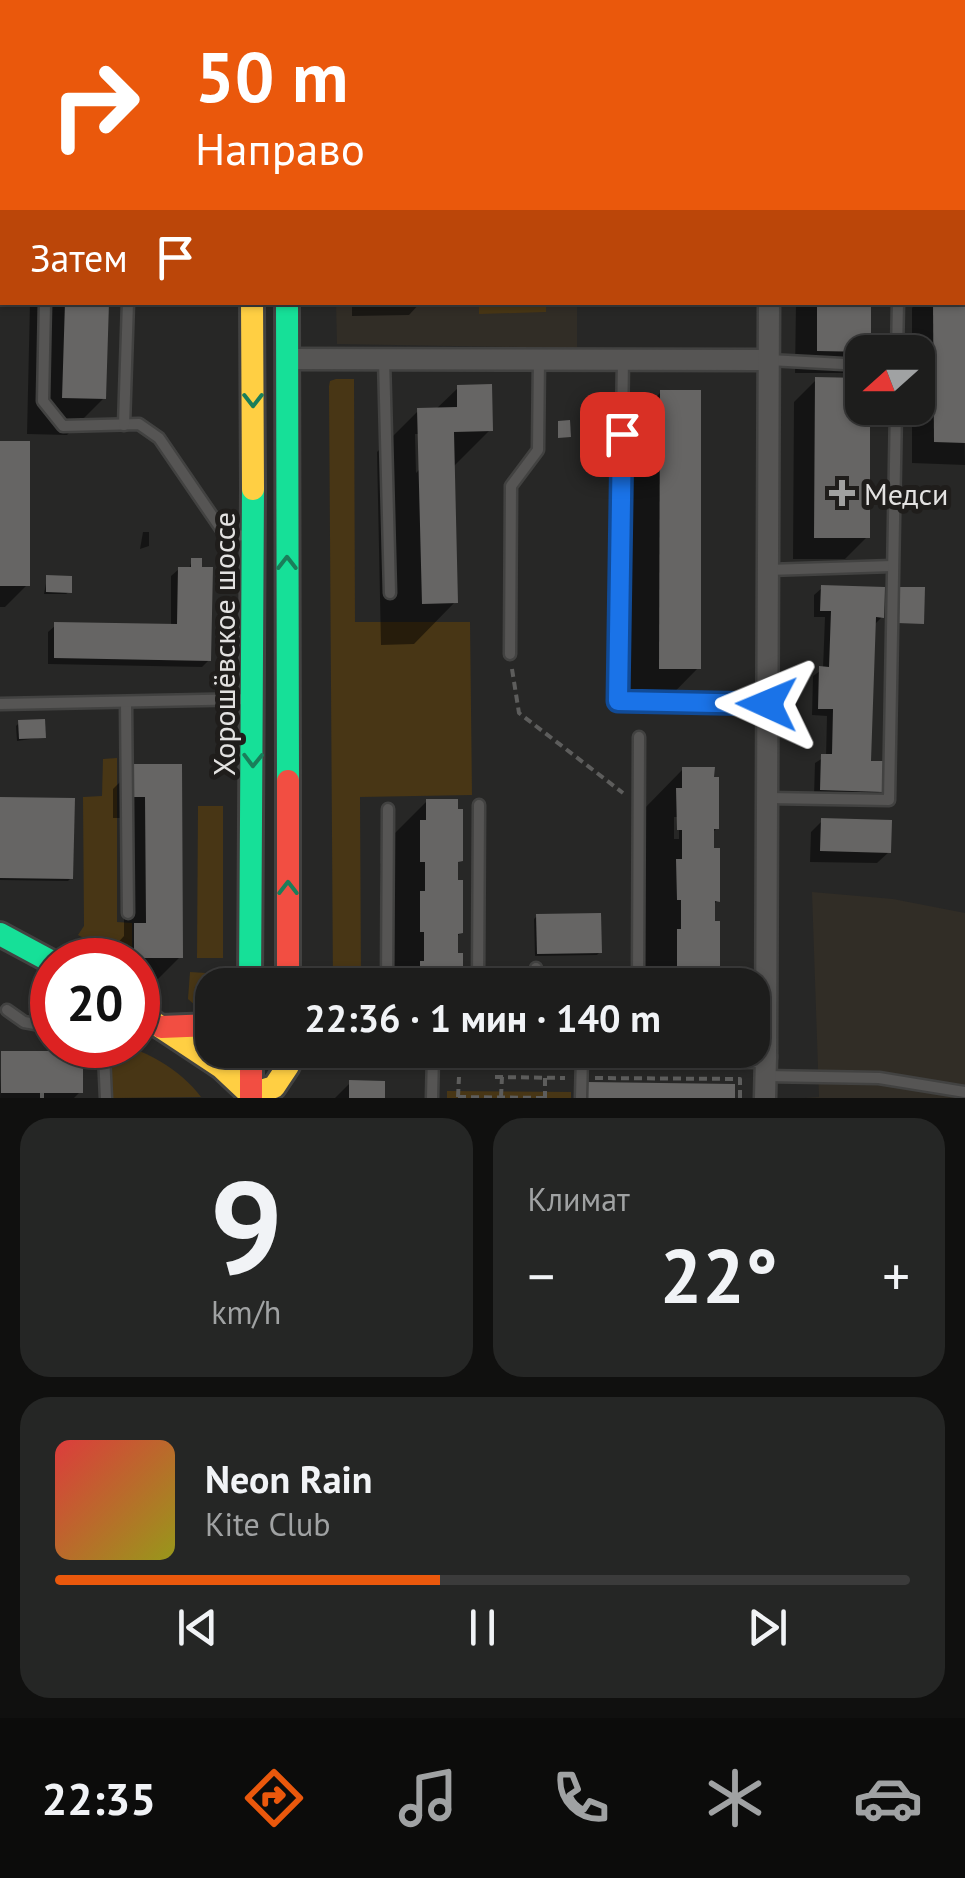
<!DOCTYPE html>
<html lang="ru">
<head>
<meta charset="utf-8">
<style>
  :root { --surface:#1d1d1c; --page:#252625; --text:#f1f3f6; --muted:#a0a2a3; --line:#3b3b3b; --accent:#ea580c }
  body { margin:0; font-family:"PT Sans",sans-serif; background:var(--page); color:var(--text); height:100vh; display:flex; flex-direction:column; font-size:38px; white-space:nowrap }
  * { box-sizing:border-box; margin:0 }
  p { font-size:32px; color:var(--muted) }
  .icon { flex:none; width:55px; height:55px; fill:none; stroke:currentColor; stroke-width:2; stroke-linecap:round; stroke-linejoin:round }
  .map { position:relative; height:1098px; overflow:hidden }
  .side { display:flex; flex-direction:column; gap:20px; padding:20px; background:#10100f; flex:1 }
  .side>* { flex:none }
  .top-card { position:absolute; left:0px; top:0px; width:965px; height:305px; box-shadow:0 2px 8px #0004,0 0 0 2px var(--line); background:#ea580c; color:#fff; overflow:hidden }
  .needle { width:65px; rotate:249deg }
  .controls { position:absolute; left:845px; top:335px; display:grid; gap:20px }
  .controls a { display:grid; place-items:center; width:90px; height:90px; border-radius:20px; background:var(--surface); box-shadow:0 2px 8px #0004,0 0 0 2px var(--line); font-size:50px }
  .speed { position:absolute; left:30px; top:938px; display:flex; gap:20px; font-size:50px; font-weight:700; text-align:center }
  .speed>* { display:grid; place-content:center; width:130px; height:130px; border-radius:50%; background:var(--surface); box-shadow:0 2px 8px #0004,0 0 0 2px var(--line); line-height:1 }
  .speed .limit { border:15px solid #d22; background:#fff; color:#111 }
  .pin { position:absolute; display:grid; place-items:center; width:85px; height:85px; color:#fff; margin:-42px; border-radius:20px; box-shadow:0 5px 15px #0006 }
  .me { position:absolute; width:110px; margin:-55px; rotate:271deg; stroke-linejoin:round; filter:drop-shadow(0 0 8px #0008) }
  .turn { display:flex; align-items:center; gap:35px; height:210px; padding:0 30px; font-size:45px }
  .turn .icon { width:130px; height:130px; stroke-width:2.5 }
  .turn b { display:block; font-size:70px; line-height:85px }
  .then { display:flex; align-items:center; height:95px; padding:0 30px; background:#0003; gap:20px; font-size:38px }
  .big { font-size:75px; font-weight:700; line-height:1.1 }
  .side .card { flex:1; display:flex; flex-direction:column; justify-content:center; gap:15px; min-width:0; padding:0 35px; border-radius:30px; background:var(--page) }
  .side .dial { align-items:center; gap:0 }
  .dial b { font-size:130px; line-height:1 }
  .song { display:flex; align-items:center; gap:30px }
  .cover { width:120px; height:120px; border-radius:15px; background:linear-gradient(135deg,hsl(0 70% 55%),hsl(60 70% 35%)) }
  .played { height:10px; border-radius:5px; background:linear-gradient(90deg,var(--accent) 45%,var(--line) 45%) }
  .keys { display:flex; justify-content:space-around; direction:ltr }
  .heat { display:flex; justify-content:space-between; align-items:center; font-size:55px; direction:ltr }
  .side .tiles { flex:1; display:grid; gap:20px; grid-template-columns:1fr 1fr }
  .card:last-child { grid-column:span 2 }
  .trip { position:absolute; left:195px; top:968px; width:575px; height:100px; border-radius:30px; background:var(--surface); box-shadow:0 2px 8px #0004,0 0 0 2px var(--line); font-weight:700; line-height:100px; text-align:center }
  .tab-bar { display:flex; height:160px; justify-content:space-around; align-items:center; background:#0c0c0b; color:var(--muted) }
  .tab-bar .icon { width:70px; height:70px }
  .tab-bar .selected { color:var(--accent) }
  .tab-bar b { font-size:45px; color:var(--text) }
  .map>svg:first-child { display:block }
</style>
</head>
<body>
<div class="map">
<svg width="965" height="1098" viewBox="0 0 965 1098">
  <rect width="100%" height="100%" fill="#272726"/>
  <g fill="#312d26">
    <path d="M711 0H965V233L962 2Z"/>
    <path d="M336 303H577V348L337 344Z"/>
    <path d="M812 892 893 899 965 913V1098H805L819 1097Z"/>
  </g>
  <g fill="#483615">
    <path d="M479 303H546V312L479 314Z"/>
    <path d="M336 379H354L355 622H470L472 795 360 797 361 985H333L329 386 330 381Z"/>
    <path d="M117 758V922L132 923V959H121L78 935 84 926 83 797 102 796 103 759Z"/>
    <path d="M198 806H223V958H197Z"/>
    <path d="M190 972 222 974 223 985H212V1009L196 1006 188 999Z"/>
    <path d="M109 1045C141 1045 181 1070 201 1097L112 1098Z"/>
    <path d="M447 1091 571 1092V1098H447Z"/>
  </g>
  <g fill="#0007" fill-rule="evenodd">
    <path d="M28 0H98L26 2Z"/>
    <rect x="306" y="0" width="73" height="2"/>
    <path d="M604 0H624L627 2H601Z"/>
    <path d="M962 285 965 465 912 463V408H918V352H912V308L917 302H962Z"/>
    <path d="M30 302H106L104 398 67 435 27 434Z"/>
    <path d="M352 302H421L409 315 352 316Z"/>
    <path d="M796 302H869L868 351 862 352V357L846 373H795Z"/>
    <path d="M816 380H862V408H868L867 537 845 559H793L794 402Z"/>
    <path d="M458 388 490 430 452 468 455 602 414 644 381 645 377 452 418 411 435 410ZM415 434H420L421 468 416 473Z"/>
    <path d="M661 392 698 668 657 710H619V434Z"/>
    <path d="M0 443 27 585 5 607H0Z"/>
    <path d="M143 532H149V546L140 549Z"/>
    <path d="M192 560 209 660 202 667 48 664V632L56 625 171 627V576L179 569H189Z"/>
    <path d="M47 578 69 592 66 594H44Z"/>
    <path d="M822 588 882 617 875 624 869 764 881 790 873 798 814 796 815 763 826 756 827 716 812 715 813 676 823 669 825 617H814V595Z"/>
    <path d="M19 723 44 737 17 741 16 726Z"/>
    <path d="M135 767H180V957L158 979H138V960H113V948L124 936V818H113V789Z"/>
    <path d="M683 769 717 828 712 833 717 901 712 906 717 972 708 985H636L642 811ZM674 817H679V839H674Z"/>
    <path d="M0 799 71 878 68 881 0 880Z"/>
    <path d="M427 801 460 860 455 866 461 932 456 938 461 985H384V973H380V935L385 930V903H380V864L385 858V843Z"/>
    <path d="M822 821 889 852 877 863 810 862 811 832Z"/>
    <path d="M537 916 600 952 597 955 535 956 534 919Z"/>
    <path d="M2 1054 80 1092 74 1098H0Z"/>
    <path d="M350 1083 382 1084V1098H335Z"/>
  </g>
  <g fill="#666564">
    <path d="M65 302H109L106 399 62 398Z"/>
    <path d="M817 302H871V352L817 351Z"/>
    <path d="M933 302H965V443L934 442Z"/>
    <path d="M815 377 862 378V408H870V538H814Z"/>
    <path d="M492 384 493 431 454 432 458 603 422 604 417 408 457 407V385Z"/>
    <path d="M660 390H701V669H659Z"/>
    <path d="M570 420 571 437 558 438V421Z"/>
    <rect x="0" y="441" width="30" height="145"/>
    <path d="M191 558H202V567H213L211 661 54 658V622L177 624 178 567H191Z"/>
    <path d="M46 575 72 576V593L46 592Z"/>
    <path d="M821 585 885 587 884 618 876 617 871 761H884L883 792 820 790 821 754H832L833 709H818L819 666 829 667 831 611H820Z"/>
    <path d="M898 587H925L924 624 897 623Z"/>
    <path d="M45 719 46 738 19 739 18 720Z"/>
    <path d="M134 764H182L183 958H134V923H146L145 797H134Z"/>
    <path d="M682 767H715L714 777H719V829H714V848H720V902L715 901V921H720V973H715V981L682 982V973H677V929H681V900H677L676 859H682V830H677L676 788H682Z"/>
    <path d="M0 797 75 798 73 879 0 878Z"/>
    <path d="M426 799H458V809H463V861L458 862V880H463V933L458 934V953H463V985H420V961H424V932H420V891H425V862H420V820H426Z"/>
    <path d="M821 818 892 820 891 853 820 851Z"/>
    <path d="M601 913 602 953 537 954 536 914Z"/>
    <rect x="1" y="1051" width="82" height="42"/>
    <path d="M349 1080 385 1081V1098H349Z"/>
    <path d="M588 1082 735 1084V1098H588Z"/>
  </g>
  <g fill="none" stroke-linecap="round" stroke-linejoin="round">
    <defs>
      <g id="lane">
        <path d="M32 2V0"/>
        <path d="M121 2V0"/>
        <path d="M580 2 582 0"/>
        <path d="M45 302 43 401 63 426 139 424 159 438 226 536 251 535"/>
        <path d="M897 352 898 302"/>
        <path d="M384 359 390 593"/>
        <path d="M623 359 618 701 767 704"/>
        <path d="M769 360 862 365"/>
        <path d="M124 425 128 302"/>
        <path d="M768 570 892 566"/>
        <path d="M510 654 511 486 538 450 539 358"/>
        <path d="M126 702 128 913"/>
        <path d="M0 704 253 699"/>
        <path d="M768 798 889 800 896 408"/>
        <path d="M387 985 388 809"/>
        <path d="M478 985 479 805"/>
        <path d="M536 985V968"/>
        <path d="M638 985 639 737"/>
        <path d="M7 1010 24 1022 52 1027"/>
        <path d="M91 1045 104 1055 106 1098"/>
        <path d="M765 1076 879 1078 965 1092"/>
        <path d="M432 1098 433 1055"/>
        <path d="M581 1098 582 1056"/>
      </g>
      <g id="street">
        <path d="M666 0 668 2"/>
        <path d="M962 244 965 246"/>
        <path d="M287 359 769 360"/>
        <path d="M251 1054 766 1057 769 302"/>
        <path d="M765 1098 766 1057"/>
      </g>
      <g id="fast">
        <path d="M287 302 288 781"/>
        <path d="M0 934 52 962"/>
        <path d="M250 985 253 489"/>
      </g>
      <g id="slow">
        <path d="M252 0V2"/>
        <path d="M252 302 253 489"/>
        <path d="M138 1012 221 1067 254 1098"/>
        <path d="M251 1094 274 1087 288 1066"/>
      </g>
      <g id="jam">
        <path d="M285 0V2"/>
        <path d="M288 781V985"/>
        <path d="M161 1027 212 1025"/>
        <path d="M251 1050V1098"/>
      </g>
    </defs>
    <use href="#lane" stroke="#424241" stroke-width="15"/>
    <use href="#street" stroke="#424241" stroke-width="25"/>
    <use href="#fast" stroke="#424241" stroke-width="28"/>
    <use href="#slow" stroke="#424241" stroke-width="28"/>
    <use href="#jam" stroke="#424241" stroke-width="28"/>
    <g stroke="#5d5d5c" stroke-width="4" stroke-dasharray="8 5" stroke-linecap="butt">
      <path d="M962 88 965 85"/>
      <path d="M962 116 965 118"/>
      <path d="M0 277 2 278"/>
      <path d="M512 669 519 713 623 793"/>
      <path d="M495 1077 565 1078"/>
      <path d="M545 1078V1098H549"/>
      <path d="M595 1078 740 1079V1098"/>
      <path d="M42 1093V1098"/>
      <path d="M458 1097 545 1098"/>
      <path d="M458 1097 459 1077"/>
      <path d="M501 1097 502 1077"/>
    </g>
    <use href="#lane" stroke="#565554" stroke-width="10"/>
    <use href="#street" stroke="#565554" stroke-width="20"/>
    <use href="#fast" stroke="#16e098" stroke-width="22"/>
    <use href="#slow" stroke="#ffcf43" stroke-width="22"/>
    <use href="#jam" stroke="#f24e42" stroke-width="22"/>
    <g stroke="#626262" stroke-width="6">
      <path d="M789 0 792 2"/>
      <path d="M809 0 812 2"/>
      <path d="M962 128 965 130"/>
      <path d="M962 148 965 149"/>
    </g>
  </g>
  <defs><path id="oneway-chevron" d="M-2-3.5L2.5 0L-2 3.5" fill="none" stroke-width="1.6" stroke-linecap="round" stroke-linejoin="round" transform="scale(2.5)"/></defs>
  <g stroke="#1a7e5a">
    <use href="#oneway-chevron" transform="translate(253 400) rotate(90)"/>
    <use href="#oneway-chevron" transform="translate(287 563) rotate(-90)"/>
    <use href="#oneway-chevron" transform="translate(253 760) rotate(91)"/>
    <use href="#oneway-chevron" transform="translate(288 888) rotate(-90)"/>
  </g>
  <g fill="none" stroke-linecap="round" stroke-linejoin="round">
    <defs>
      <path id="route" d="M622 434 618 701 767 704"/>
    </defs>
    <use href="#route" stroke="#114b97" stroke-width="25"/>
    <use href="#route" stroke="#1a73e8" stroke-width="18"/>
  </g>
  <path fill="#a1a1a0" stroke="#1f1d1b" stroke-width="4" d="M837 478h10v10h10v10h-10v10h-10v-10h-10v-10h10z"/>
  <g text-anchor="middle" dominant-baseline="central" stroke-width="10" stroke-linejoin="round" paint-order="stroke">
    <g font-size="30" fill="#e3e2e1" stroke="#1f1d1b" text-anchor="start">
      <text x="864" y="493">Медси</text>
    </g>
    <g font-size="30" fill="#e3e2e1" stroke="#1f1d1b">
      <text transform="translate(223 644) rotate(-90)">Хорошёвское шоссе</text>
    </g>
  </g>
</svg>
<div class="controls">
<a><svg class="needle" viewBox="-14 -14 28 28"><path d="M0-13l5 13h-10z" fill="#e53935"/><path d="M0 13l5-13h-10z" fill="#a0a2a3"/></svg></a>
</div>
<div class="speed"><div class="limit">20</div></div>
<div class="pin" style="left:622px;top:434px;background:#d93025"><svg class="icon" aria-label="arrive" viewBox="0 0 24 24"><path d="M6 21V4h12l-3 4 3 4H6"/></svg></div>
<svg class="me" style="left:767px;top:704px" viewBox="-20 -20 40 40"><path d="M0-17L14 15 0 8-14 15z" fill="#1a73e8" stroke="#fff" stroke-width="4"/></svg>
<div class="trip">22:36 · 1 мин · 140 m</div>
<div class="top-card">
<div class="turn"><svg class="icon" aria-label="right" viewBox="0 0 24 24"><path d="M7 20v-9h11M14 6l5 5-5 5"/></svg><div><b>50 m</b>Направо</div></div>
<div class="then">Затем<svg class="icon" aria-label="arrive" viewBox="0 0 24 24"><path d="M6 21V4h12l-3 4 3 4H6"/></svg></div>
</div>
</div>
<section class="side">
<div class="tiles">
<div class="card dial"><b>9</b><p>km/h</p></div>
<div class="card"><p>Климат</p>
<div class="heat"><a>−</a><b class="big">22°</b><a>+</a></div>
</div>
<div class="card">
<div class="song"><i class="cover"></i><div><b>Neon Rain</b><p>Kite Club</p></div></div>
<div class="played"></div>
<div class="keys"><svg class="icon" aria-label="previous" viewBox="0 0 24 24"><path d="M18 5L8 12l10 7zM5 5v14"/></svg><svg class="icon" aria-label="pause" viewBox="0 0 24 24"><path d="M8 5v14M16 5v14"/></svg><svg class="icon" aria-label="next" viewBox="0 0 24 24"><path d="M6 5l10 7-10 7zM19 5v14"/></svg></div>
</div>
</div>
</section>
<nav class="tab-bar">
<b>22:35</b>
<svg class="icon selected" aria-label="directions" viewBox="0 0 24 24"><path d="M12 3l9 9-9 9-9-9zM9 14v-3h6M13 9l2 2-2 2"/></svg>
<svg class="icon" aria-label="music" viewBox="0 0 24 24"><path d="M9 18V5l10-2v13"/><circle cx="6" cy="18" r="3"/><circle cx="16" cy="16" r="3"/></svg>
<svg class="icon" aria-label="phone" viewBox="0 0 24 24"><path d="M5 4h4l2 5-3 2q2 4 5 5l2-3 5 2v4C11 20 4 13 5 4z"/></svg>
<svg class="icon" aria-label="climate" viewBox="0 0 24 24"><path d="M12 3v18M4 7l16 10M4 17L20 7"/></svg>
<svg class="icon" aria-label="car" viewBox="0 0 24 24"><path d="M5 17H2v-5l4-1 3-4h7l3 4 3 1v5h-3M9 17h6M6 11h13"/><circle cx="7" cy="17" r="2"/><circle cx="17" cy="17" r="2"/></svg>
</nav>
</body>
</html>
